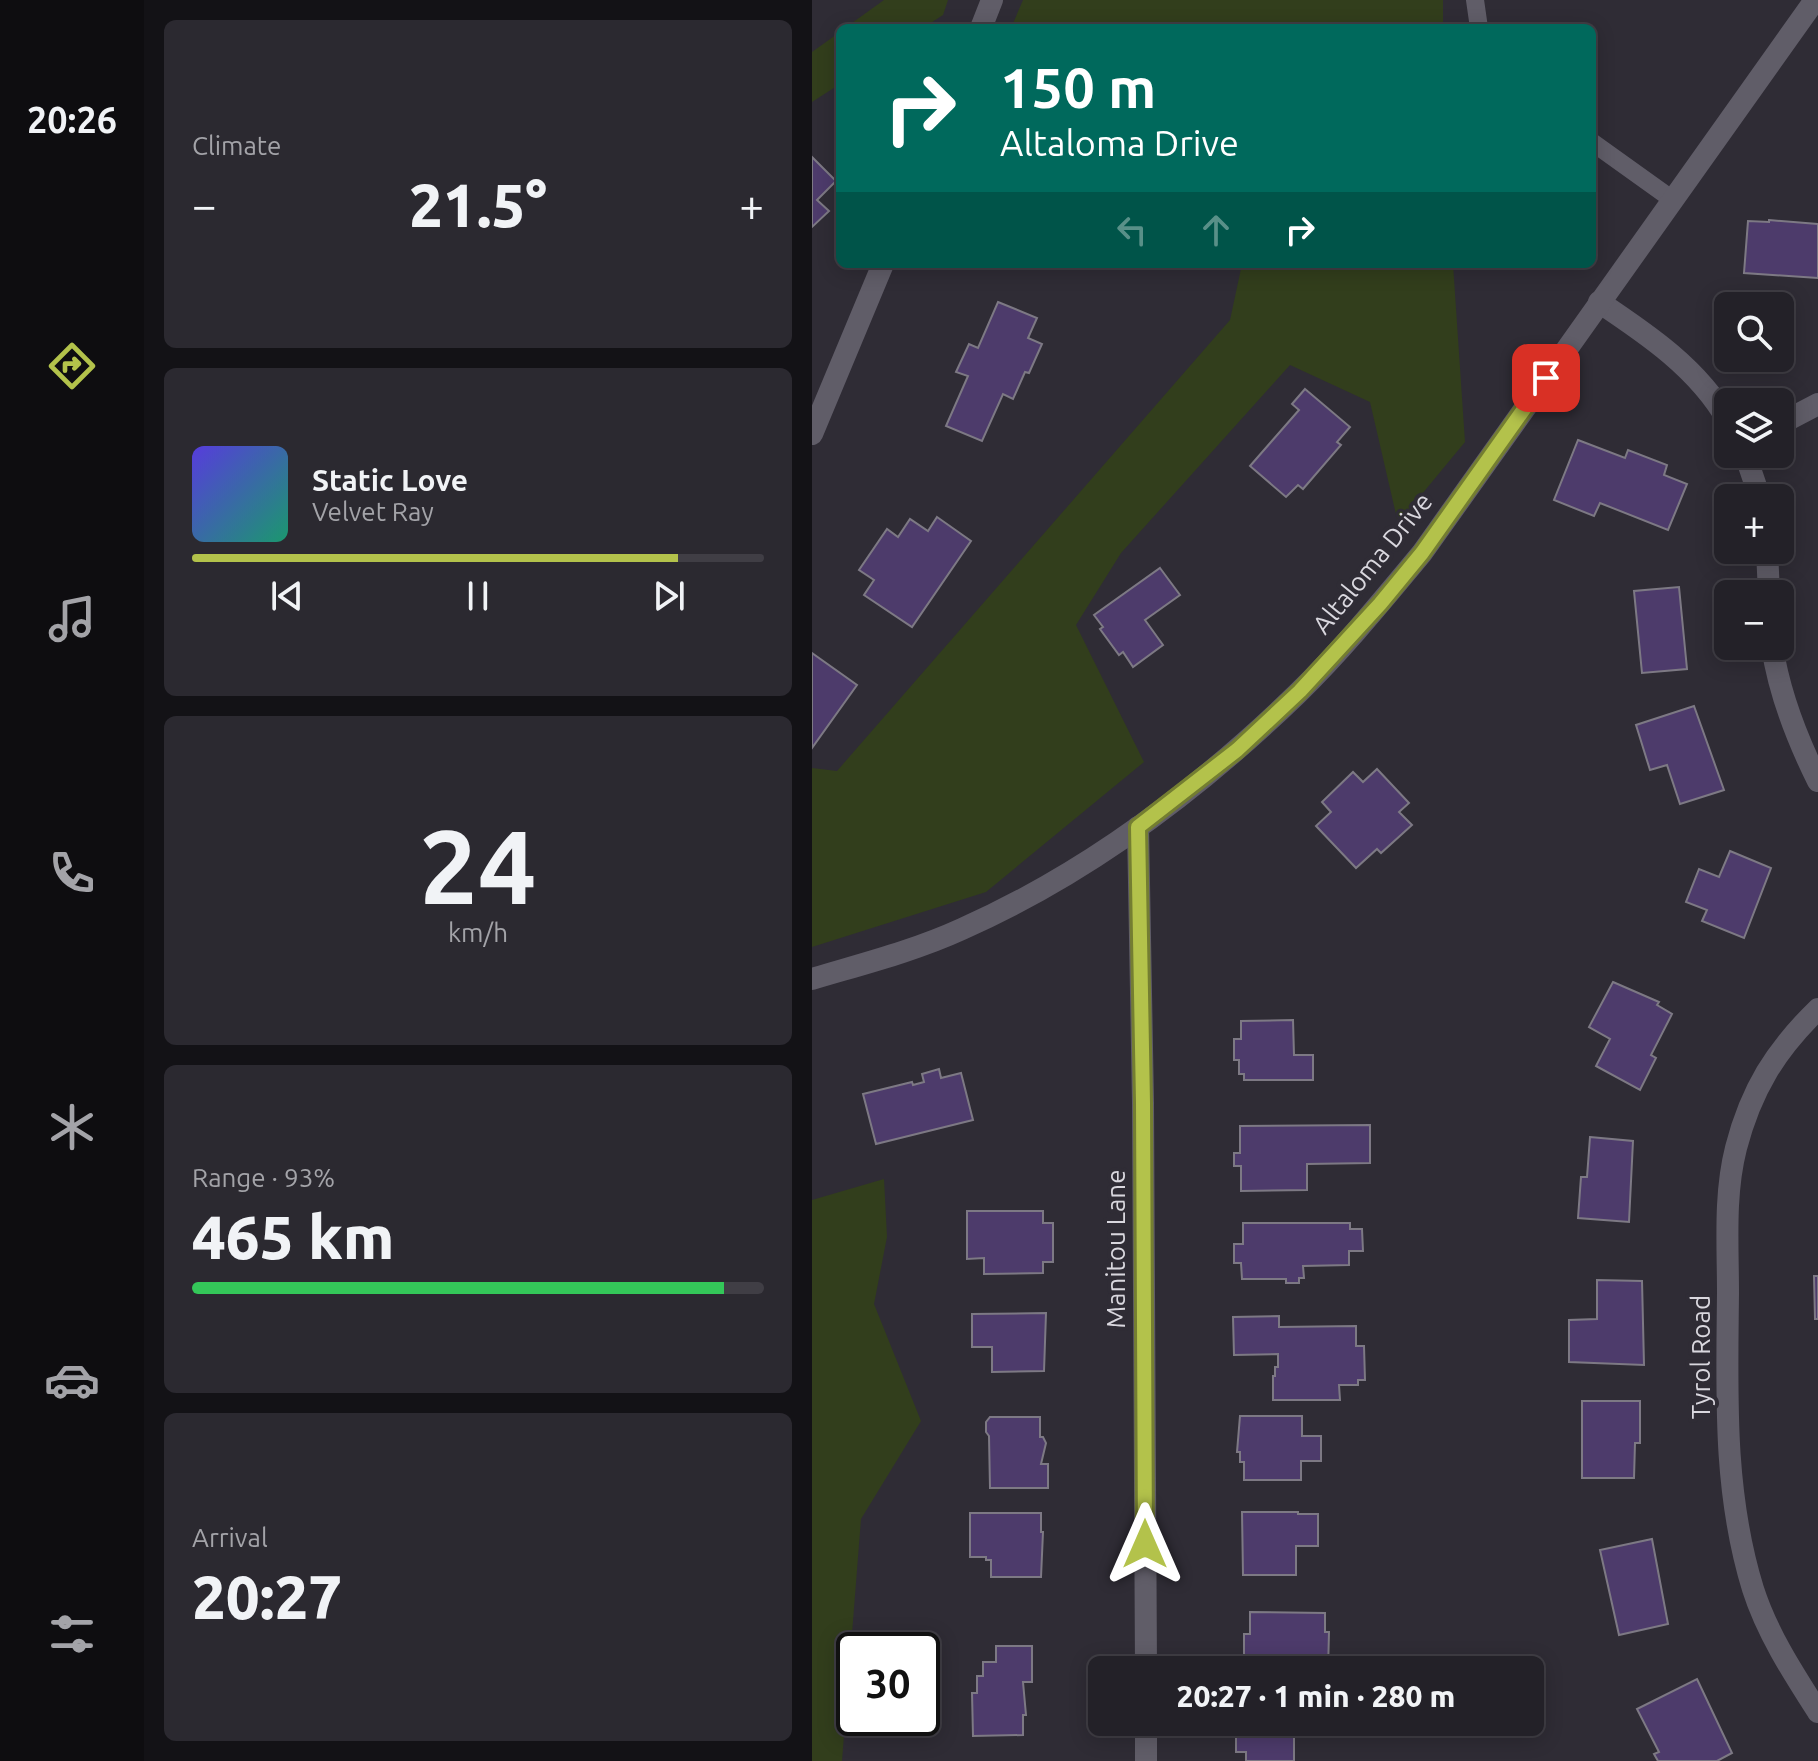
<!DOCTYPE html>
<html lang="en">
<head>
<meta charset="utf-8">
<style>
  :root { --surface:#232128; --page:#2b2930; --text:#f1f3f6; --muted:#a3a3a8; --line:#403e45; --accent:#b3c24b }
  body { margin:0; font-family:Ubuntu,sans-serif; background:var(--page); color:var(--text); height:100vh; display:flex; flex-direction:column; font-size:30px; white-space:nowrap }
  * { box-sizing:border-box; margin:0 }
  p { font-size:26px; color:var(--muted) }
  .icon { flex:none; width:44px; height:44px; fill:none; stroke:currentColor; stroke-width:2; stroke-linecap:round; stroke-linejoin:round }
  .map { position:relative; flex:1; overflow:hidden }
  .details { display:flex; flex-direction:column; gap:20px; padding:20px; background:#131216; width:668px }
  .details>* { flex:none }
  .guide { position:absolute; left:24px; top:24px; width:760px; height:244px; border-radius:12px; box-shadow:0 4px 20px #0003,0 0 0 2px var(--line); background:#00695c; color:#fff; overflow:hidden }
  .tools { position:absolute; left:902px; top:292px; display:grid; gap:16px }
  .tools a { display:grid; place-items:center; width:80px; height:80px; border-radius:12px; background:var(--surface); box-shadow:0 4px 20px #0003,0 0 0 2px var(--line); font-size:40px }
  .speed { position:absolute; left:24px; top:1632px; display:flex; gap:16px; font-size:40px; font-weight:700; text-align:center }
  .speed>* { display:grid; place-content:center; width:104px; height:104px; border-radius:50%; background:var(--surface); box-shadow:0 4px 20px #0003,0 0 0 2px var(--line); line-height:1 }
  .speed .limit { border:4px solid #111; border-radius:12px; background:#fff; color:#111 }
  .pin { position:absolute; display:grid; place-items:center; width:68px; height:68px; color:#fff; margin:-34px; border-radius:16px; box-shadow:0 4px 12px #0006 }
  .me { position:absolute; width:88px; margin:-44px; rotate:0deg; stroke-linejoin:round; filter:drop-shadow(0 0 6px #0008) }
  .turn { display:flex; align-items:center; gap:28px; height:168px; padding:0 32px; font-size:36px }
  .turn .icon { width:104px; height:104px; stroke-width:2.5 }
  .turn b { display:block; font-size:56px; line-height:68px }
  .lanes { display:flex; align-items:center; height:76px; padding:0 32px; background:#0003; justify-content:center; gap:40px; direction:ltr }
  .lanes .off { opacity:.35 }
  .big { font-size:60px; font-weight:800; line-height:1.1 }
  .details .card { flex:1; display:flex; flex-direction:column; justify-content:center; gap:12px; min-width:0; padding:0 28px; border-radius:12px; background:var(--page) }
  .details .dial { align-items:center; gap:0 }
  .dial b { font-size:104px; line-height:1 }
  .song { display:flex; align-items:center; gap:24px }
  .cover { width:96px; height:96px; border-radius:12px; background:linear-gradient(135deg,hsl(250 70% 55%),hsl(160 70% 35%)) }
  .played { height:8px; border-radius:4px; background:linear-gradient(90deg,var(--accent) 85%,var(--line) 85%) }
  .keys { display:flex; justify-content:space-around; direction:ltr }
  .heat { display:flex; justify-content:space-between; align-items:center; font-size:44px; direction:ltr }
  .charge { height:12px; border-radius:6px; background:linear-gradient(90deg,#34c759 93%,var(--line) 0) }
  .trip { position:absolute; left:276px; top:1656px; width:456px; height:80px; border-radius:12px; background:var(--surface); box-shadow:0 4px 20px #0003,0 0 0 2px var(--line); font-weight:800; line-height:80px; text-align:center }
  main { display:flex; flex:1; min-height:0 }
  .tabs { display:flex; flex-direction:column; width:144px; justify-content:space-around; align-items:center; background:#0e0d10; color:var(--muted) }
  .tabs .icon { width:56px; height:56px }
  .tabs .active { color:var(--accent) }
  .tabs b { font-size:36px; color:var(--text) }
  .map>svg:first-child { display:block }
</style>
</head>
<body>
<main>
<nav class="tabs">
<b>20:26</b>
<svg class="icon active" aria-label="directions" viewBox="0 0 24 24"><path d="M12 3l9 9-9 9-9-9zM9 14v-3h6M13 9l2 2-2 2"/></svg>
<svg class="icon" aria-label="music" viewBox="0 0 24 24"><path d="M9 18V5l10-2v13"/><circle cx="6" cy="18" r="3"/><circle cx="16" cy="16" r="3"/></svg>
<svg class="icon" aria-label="phone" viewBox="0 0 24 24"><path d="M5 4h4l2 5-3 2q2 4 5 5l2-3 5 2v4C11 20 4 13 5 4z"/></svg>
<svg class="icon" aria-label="climate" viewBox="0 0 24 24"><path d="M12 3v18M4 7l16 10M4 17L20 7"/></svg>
<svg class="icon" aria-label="car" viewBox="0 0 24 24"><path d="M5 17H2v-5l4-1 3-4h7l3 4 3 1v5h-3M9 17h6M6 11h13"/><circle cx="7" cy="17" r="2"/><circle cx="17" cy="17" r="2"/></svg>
<svg class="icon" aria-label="filters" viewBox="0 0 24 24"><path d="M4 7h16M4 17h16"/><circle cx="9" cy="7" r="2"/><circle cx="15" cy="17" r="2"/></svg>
</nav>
<section class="details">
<div class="card"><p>Climate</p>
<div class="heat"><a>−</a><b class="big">21.5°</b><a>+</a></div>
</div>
<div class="card">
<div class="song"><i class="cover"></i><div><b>Static Love</b><p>Velvet Ray</p></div></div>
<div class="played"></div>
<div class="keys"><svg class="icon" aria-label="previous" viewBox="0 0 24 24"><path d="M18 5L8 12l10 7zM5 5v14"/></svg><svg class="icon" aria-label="pause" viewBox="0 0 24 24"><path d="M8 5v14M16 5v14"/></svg><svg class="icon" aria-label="next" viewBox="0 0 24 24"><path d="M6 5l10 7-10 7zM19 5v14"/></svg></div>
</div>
<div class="card dial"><b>24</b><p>km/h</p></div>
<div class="card"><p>Range · 93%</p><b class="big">465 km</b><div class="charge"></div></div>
<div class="card"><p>Arrival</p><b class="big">20:27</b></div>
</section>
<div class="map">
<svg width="1006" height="1761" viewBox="0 0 1006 1761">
  <rect width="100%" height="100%" fill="#2f2c35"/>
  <g fill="#323e1c">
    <path d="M72 0H136L131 15 111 28H33Z"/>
    <path d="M211 0H631V28H199Z"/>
    <path d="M28 32V84L0 102V52Z"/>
    <path d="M430 264H641L653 442 586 523 558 402 478 365 309 553 264 625 332 762 174 892 0 947V768L25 771 418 320Z"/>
    <path d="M72 1179 75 1237 62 1304 109 1421 49 1519 30 1761H0V1200Z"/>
  </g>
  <g fill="#4d3b6b" stroke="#7d7984" stroke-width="2">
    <path d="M0 157 24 181 5 200 17 211 0 227Z"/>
    <path d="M957 220 1006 224V278L932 273 936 221 957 222Z"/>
    <path d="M186 302 225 318 216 338 230 344 217 373 213 372 201 399 191 394 170 441 134 426 156 376 144 372 157 344 166 348Z"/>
    <path d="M493 389 538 427 525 442 529 445 491 489 486 485 474 497 438 466 487 410 480 404Z"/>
    <path d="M766 440 813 458 816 450 855 465 852 475 875 484 856 530 788 503 782 516 742 500Z"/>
    <path d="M125 517 159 541 100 627 52 595 62 580 47 570 75 529 86 537 98 519 116 531Z"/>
    <path d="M348 568 368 595 333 620 351 645 321 667 311 652 307 655 288 629 291 627 282 615Z"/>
    <path d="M867 587 875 669 830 673 822 591Z"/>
    <path d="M0 653 45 685 0 748Z"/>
    <path d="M882 706 912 790 868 804 855 765 838 770 824 725Z"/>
    <path d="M565 769 597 803 587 812 600 825 569 853 565 849 544 868 504 826 519 812 510 802 541 772 551 782Z"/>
    <path d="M918 851 959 868 932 938 890 921 895 910 874 902 887 869 907 877Z"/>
    <path d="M801 982 847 1002 845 1005 860 1014 839 1055 844 1058 828 1090 784 1066 798 1039 777 1027Z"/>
    <path d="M481 1020 482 1055H501V1080H432V1074H427V1060H422V1039H429V1021Z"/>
    <path d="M127 1069 129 1078 149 1073 161 1120 64 1144 51 1094 100 1082 101 1085 112 1082 110 1074Z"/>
    <path d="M558 1125V1163L495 1164V1190L429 1191V1166H422V1153H428V1126Z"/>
    <path d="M778 1137 821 1141 817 1222 766 1218 769 1177H775Z"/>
    <path d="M155 1211H231V1223H241V1262H231V1273L172 1274V1258L155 1259Z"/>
    <path d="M431 1223H538V1229H550L551 1251H537V1265L491 1266 492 1278H487V1283H474V1279H430L429 1263H422V1244H431Z"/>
    <path d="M1002 1276H1006V1319H1003Z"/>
    <path d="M785 1280 830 1281 832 1365 757 1362V1320L785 1319Z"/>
    <path d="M234 1313 232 1371 180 1372V1347H160V1314Z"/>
    <path d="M467 1316V1327L544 1326V1346H552L553 1380H546V1385H527L528 1400H461V1376H463V1367H466V1354L422 1355 421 1317Z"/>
    <path d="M770 1401H828V1443H823L822 1478H770Z"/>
    <path d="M428 1416H490V1436H509V1461H489V1480H432V1462H428V1452H425Z"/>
    <path d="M178 1417H228V1437H231L234 1443 229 1464H236V1488H178L177 1436 174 1432V1422Z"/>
    <path d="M430 1512H486V1514H506V1546H484V1575H431Z"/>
    <path d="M158 1513H229V1532H231L229 1577H179V1560H174V1557H158Z"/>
    <path d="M840 1539 856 1624 807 1635 788 1550Z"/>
    <path d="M438 1612 513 1613V1632H517L516 1670H432V1634H438Z"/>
    <path d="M184 1646H220V1682H211L214 1715H211V1735L161 1736 160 1693H165V1676H171V1662H184Z"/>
    <path d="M885 1679 920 1753 905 1761H846L842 1754 847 1752 825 1709Z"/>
    <path d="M434 1722H482V1761H434V1752H424V1729H434Z"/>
  </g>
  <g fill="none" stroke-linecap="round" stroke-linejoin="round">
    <g stroke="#605d68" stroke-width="18">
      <path d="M663 0 667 28"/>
      <path d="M780 142 861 200"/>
    </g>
    <g stroke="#605d68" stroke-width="22">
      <path d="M169 28 180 0"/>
      <path d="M787 302C835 334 887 369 916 421"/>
      <path d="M968 424 1006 404"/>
      <path d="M0 434 71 264"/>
      <path d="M933 454 948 498"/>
      <path d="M955 550 957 594"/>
      <path d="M960 646C967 692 985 739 1006 781"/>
      <path d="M326 827 331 1103 334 1670"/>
      <path d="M0 979C50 964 102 951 150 929 274 874 388 788 485 694 530 650 570 601 610 553L1003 0"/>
      <path d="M1006 1009C963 1051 939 1090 924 1148 912 1195 916 1245 916 1293 915 1393 911 1492 941 1589 955 1633 981 1673 1006 1712"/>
      <path d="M334 1722V1761"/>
    </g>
  </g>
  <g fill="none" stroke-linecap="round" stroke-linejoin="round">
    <defs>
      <path id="route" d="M333 1544 331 1103 326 827 425 750 488 691 568 604 610 553 734 378"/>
    </defs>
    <use href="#route" stroke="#747e31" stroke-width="20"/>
    <use href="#route" stroke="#b3c24b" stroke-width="14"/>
  </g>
  <g text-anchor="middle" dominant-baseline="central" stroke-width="8" stroke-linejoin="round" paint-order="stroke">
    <g font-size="26" fill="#d9d7de" stroke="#2f2c35">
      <text transform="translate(560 563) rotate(-51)">Altaloma Drive</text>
      <text transform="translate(303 1249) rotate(-90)">Manitou Lane</text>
      <text transform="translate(888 1357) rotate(-90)">Tyrol Road</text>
    </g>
  </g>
</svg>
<div class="tools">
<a><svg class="icon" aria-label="search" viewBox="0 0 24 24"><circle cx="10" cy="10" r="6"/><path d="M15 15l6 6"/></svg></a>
<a><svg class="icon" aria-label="layers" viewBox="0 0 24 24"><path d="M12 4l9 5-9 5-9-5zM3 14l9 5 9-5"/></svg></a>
<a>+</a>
<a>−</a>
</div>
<div class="speed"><div class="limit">30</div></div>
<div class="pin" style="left:734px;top:378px;background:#d93025"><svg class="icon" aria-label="arrive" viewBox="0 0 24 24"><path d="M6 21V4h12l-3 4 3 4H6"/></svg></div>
<svg class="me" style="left:333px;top:1544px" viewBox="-20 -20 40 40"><path d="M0-17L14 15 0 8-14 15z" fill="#b3c24b" stroke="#fff" stroke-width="4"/></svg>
<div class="trip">20:27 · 1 min · 280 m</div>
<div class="guide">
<div class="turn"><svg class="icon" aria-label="right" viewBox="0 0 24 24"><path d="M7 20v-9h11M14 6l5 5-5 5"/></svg><div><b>150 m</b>Altaloma Drive</div></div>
<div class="lanes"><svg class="icon off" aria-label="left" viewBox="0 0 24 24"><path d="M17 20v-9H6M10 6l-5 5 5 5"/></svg><svg class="icon off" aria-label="ahead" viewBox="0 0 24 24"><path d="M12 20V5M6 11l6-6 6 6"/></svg><svg class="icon" aria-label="right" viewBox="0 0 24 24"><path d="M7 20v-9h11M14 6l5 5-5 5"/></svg></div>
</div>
</div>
</main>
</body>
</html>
